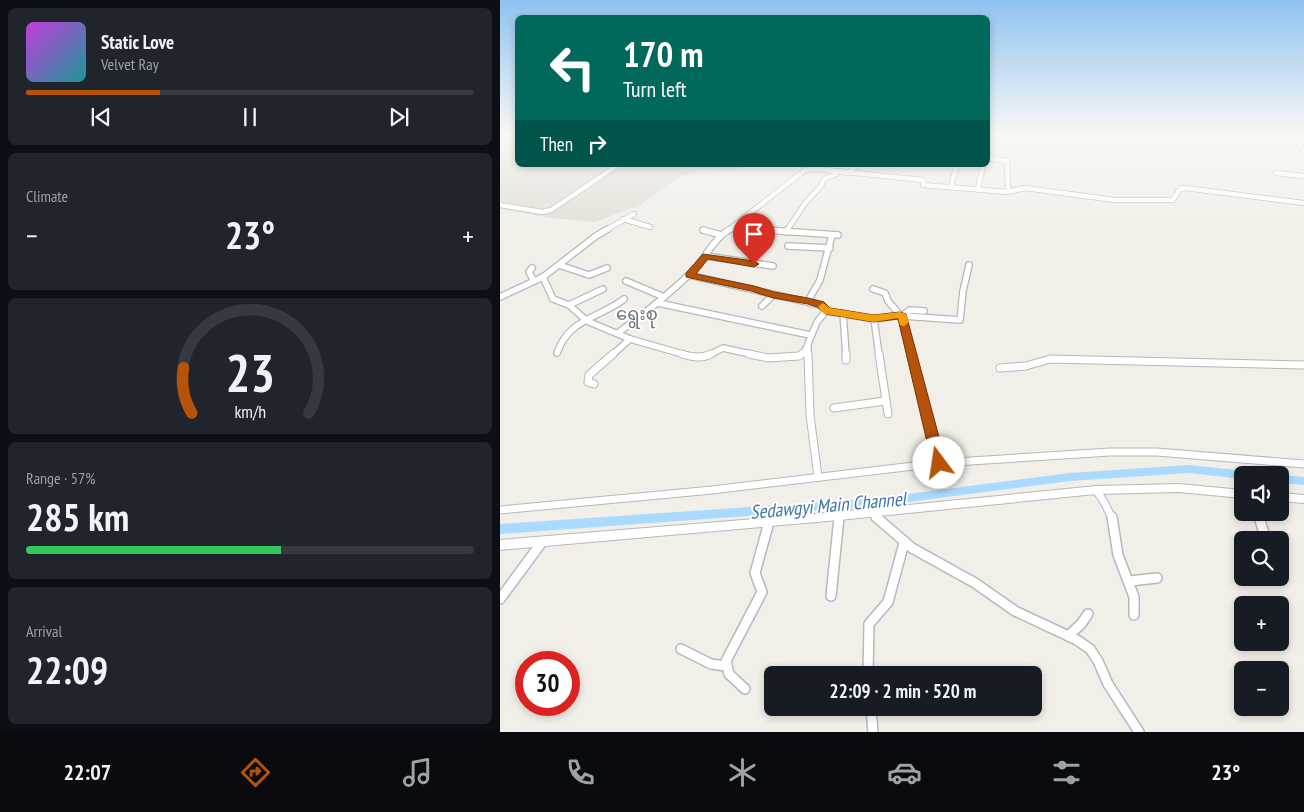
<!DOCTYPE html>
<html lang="en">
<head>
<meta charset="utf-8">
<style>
  :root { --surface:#171b24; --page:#20242c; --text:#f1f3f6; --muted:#9ea1a6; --line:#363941; --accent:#b45309 }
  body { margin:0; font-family:"PT Sans Narrow","Noto Sans Myanmar",sans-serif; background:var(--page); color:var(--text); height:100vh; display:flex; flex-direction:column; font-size:19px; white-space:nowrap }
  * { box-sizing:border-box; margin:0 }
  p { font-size:16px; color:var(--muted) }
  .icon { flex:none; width:28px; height:28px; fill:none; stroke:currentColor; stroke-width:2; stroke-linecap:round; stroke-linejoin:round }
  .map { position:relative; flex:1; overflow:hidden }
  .panel { display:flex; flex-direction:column; gap:8px; padding:8px; background:#0d0f14; width:500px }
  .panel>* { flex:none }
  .guide { position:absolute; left:15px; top:15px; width:475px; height:152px; border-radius:8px; box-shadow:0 2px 8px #0003; background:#00695c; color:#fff; overflow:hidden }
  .buttons { position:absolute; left:734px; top:466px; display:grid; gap:10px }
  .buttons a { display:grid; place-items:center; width:55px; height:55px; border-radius:8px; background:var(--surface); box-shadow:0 2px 8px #0003; font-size:25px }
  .speed { position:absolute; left:15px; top:651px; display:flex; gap:10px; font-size:25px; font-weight:700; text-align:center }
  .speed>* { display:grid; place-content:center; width:65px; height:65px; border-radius:50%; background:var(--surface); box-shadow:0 2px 8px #0003; line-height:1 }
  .speed .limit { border:8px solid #d22; background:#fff; color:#111 }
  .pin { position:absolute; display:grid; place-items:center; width:42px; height:42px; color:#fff; margin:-51px -21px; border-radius:50% 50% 50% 0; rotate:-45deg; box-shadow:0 0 5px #0007 }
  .pin .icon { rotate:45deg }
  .me { position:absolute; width:55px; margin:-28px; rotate:346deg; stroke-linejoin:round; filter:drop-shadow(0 0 4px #0008) }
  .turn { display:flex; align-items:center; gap:18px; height:105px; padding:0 25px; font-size:22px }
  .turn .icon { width:65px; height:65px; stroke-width:2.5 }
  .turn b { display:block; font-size:35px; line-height:42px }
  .then { display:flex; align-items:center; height:48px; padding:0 25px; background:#0003; gap:10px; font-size:19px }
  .big { font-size:38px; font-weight:700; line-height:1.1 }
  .panel .card { flex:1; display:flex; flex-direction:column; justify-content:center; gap:8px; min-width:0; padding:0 18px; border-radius:8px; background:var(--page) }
  .panel .dial { align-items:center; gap:0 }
  .dial svg { height:130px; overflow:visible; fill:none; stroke:var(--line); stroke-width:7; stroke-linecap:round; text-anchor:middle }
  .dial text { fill:var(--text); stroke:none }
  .song { display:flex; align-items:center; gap:15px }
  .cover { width:60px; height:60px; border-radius:8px; background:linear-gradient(135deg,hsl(290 70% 55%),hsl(180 70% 35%)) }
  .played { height:5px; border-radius:2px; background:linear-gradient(90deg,var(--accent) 30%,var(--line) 30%) }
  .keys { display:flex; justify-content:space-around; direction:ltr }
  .heat { display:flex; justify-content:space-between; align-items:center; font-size:28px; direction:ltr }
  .charge { height:8px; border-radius:4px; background:linear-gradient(90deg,#34c759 57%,var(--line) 0) }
  .trip { position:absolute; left:264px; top:666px; width:278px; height:50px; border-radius:8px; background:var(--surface); box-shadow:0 2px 8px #0003; font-weight:700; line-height:50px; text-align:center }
  .menu { display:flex; height:80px; justify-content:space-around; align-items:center; background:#090b0e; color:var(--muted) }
  .menu .icon { width:35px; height:35px }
  .menu .selected { color:var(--accent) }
  .menu b { font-size:22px; color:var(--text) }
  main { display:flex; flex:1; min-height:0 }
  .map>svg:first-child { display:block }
</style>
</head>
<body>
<main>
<section class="panel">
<div class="card">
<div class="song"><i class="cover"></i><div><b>Static Love</b><p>Velvet Ray</p></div></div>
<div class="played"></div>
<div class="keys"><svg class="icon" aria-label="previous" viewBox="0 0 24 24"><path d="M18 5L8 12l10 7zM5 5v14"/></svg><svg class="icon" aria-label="pause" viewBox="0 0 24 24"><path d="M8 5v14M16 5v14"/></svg><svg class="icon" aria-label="next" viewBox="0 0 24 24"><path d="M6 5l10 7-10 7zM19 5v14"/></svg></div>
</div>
<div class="card"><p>Climate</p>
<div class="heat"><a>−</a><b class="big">23°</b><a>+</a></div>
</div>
<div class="card dial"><svg viewBox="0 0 100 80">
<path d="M14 69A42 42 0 1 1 86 69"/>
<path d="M14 69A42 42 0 0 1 9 41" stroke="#b45309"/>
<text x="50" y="56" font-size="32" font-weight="700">23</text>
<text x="50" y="72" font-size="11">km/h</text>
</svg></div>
<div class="card"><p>Range · 57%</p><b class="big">285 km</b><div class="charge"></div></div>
<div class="card"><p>Arrival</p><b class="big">22:09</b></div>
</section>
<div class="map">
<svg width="804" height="732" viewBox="0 0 804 732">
  <rect width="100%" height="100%" fill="#f1efe8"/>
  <path fill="#e1ded6" d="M0 135H17L18 165H248L231 172 203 169 180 177 140 205 95 222 51 218 0 209Z"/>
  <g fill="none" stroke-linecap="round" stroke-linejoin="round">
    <g fill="#aadaff" fill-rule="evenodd">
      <path d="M689 465 745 471 748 472 750 475H742V479L689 473 570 481 369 507 0 534V524L369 499 570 473Z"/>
      <path d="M780 475 804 477V485L780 483Z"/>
    </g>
    <defs>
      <g id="minor-far3">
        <path d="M558 135H560"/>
        <path d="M703 135 798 142"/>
        <path d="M488 158 507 161 508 192"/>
        <path d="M316 169 423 180V185L508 192 525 188 615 200H673L680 189 685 188 804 203"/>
        <path d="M346 173 351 171 356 165"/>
        <path d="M776 173 804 176"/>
        <path d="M454 187 451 186 457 165"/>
        <path d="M478 189 483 165"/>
        <path d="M0 205 42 212 51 210 118 165"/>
        <path d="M123 219 150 227"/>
        <path d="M231 228 305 170 316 169 320 165"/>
        <path d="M106 230 134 214"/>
        <path d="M228 230 234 228 270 230"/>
        <path d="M287 230 306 202 321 186 324 179 336 174"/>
      </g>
      <g id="minor-far2">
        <path d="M251 229 338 235"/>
        <path d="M203 230 221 235"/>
        <path d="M286 232 288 229"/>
        <path d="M288 246 330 248"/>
        <path d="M206 256 273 266"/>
        <path d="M59 265 89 275 107 268"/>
        <path d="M32 268 29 272 34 281"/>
        <path d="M189 275 320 305 326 311"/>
        <path d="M43 277 96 236 108 229"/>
        <path d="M126 281 164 297"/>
        <path d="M373 289 385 293 388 301 400 315"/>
        <path d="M0 297 43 277 53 299 69 305 87 321 130 339 186 355"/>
        <path d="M308 301 320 280 332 235"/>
        <path d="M158 303 310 335"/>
        <path d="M69 305 103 289"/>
        <path d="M262 306 273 295"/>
        <path d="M343 313 346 355"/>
        <path d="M402 316 410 310 424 311"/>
        <path d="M403 316 460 320 463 291 469 265"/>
        <path d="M374 319 379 355"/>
        <path d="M118 333C144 314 169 294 192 272 205 259 214 237 231 229"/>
        <path d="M308 346V355"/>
        <path d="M57 353C69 318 100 318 124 299"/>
        <path d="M112 355 130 339"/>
        <path d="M209 355 223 348 255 355"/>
        <path d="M300 355 305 351 317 322 326 311 374 319 401 315 412 355"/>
      </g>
      <g id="minor-far1">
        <path d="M182 354C192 357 201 359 211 354"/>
        <path d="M249 354 268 358 299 356 302 354"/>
        <path d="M308 354 310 415 318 477"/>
        <path d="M346 354V360"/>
        <path d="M379 354 388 414"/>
        <path d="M412 354 439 463"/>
        <path d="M500 368 526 366 550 359 804 365"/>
        <path d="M94 384 88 382 89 375 113 354"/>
        <path d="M334 408 385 401"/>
        <path d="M596 490 604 502 612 518"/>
        <path d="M0 510 212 490 439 463 610 452H657L804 464"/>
        <path d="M370 512 378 518"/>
        <path d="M758 512 760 518"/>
        <path d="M339 518V516"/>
      </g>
      <g id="minor">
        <path d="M376 517 412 548 475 583 515 611 577 640 590 649 598 661 608 684 639 732"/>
        <path d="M612 517 618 555 634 597V615"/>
        <path d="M759 517 766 540"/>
        <path d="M630 581 657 578"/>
        <path d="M331 596 339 517"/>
        <path d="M0 599 42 542"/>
        <path d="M568 636 581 624 588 614"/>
        <path d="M181 649 211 664 226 666"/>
        <path d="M368 675 369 624 388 602 404 543"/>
        <path d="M245 689 229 674 226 661 262 592 255 573 269 522"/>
        <path d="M371 708 373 732"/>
      </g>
      <g id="tertiary">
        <path d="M790 135H794L804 148V152H802Z"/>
        <path d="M679 484 742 490V498L679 492 596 494 339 520 0 550V540L339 512 596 486Z"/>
        <path d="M780 493 804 495V503L780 501Z"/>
      </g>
    </defs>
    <use href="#minor-far3" stroke="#b5b8bc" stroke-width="6"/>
    <use href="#minor-far2" stroke="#b5b8bc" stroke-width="8"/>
    <use href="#minor-far1" stroke="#b5b8bc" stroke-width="9"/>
    <use href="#minor" stroke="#b5b8bc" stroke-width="12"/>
    <use href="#tertiary" stroke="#b5b8bc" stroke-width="2"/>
    <use href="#minor-far3" stroke="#fff" stroke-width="4.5"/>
    <use href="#minor-far2" stroke="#fff" stroke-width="5.5"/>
    <use href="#minor-far1" stroke="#fff" stroke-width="7"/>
    <use href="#minor" stroke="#fff" stroke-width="9"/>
    <use href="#tertiary" fill="#fff" fill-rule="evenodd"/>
  </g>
  <linearGradient id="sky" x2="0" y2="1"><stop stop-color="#8fc3f1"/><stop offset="0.57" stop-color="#f9f8f5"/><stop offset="1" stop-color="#f9f8f5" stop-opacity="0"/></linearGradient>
  <rect width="804" height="237" fill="url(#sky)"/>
  <path fill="#b45309" stroke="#753606" d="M203 254 254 261 259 264 254 267 208 259 196 274 254 286 274 292 308 298 324 302 330 308 374 315 400 312 406 314 446 463 444 467 439 469 434 467 432 463 398 319 374 322 326 314 317 307 308 304 273 298 251 291 186 277V273Z"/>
  <path fill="#f59e0b" d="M323 303 330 308 374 315 400 312 406 314 409 322 404 326 400 325 398 318 374 322 326 314 323 313 318 307Z"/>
  <g text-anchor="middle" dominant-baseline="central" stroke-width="4" stroke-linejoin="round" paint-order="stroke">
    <g font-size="18" fill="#70757a" stroke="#fff">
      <text x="137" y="313">ရွေးစု</text>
    </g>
    <g font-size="19" font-style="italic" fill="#4174aa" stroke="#fff">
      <text transform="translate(328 505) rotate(-5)">Sedawgyi Main Channel</text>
    </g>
  </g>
</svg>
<div class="buttons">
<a><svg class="icon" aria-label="sound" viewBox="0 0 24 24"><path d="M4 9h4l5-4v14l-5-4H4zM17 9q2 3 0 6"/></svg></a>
<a><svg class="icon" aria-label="search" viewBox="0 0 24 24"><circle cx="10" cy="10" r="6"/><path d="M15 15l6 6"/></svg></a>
<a>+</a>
<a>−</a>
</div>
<div class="speed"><div class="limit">30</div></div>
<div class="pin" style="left:254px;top:264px;background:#d93025"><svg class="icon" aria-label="arrive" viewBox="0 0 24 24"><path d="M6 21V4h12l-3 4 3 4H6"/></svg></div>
<svg class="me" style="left:439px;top:463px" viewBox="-20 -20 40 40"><circle r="19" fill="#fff"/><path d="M0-13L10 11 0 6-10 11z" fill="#b45309"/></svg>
<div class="trip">22:09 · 2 min · 520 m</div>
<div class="guide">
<div class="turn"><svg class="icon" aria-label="left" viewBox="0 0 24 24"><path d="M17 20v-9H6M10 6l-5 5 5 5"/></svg><div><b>170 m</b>Turn left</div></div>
<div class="then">Then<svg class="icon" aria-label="right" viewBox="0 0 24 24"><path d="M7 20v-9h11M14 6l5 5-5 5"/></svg></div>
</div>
</div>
</main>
<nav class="menu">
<b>22:07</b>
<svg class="icon selected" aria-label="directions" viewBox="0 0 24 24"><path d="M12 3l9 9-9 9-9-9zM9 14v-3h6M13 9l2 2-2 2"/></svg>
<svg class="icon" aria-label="music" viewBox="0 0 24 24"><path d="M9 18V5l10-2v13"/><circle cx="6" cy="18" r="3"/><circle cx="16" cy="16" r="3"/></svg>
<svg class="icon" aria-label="phone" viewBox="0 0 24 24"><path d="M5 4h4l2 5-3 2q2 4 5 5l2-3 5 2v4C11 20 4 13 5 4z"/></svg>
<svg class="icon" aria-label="climate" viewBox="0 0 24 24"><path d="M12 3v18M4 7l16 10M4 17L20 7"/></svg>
<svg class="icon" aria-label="car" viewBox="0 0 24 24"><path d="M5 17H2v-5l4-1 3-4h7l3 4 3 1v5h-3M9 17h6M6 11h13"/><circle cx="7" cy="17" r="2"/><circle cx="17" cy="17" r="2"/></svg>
<svg class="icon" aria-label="filters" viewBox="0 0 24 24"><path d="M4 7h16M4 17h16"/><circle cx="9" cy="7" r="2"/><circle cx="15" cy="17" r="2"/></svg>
<b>23°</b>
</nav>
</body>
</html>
